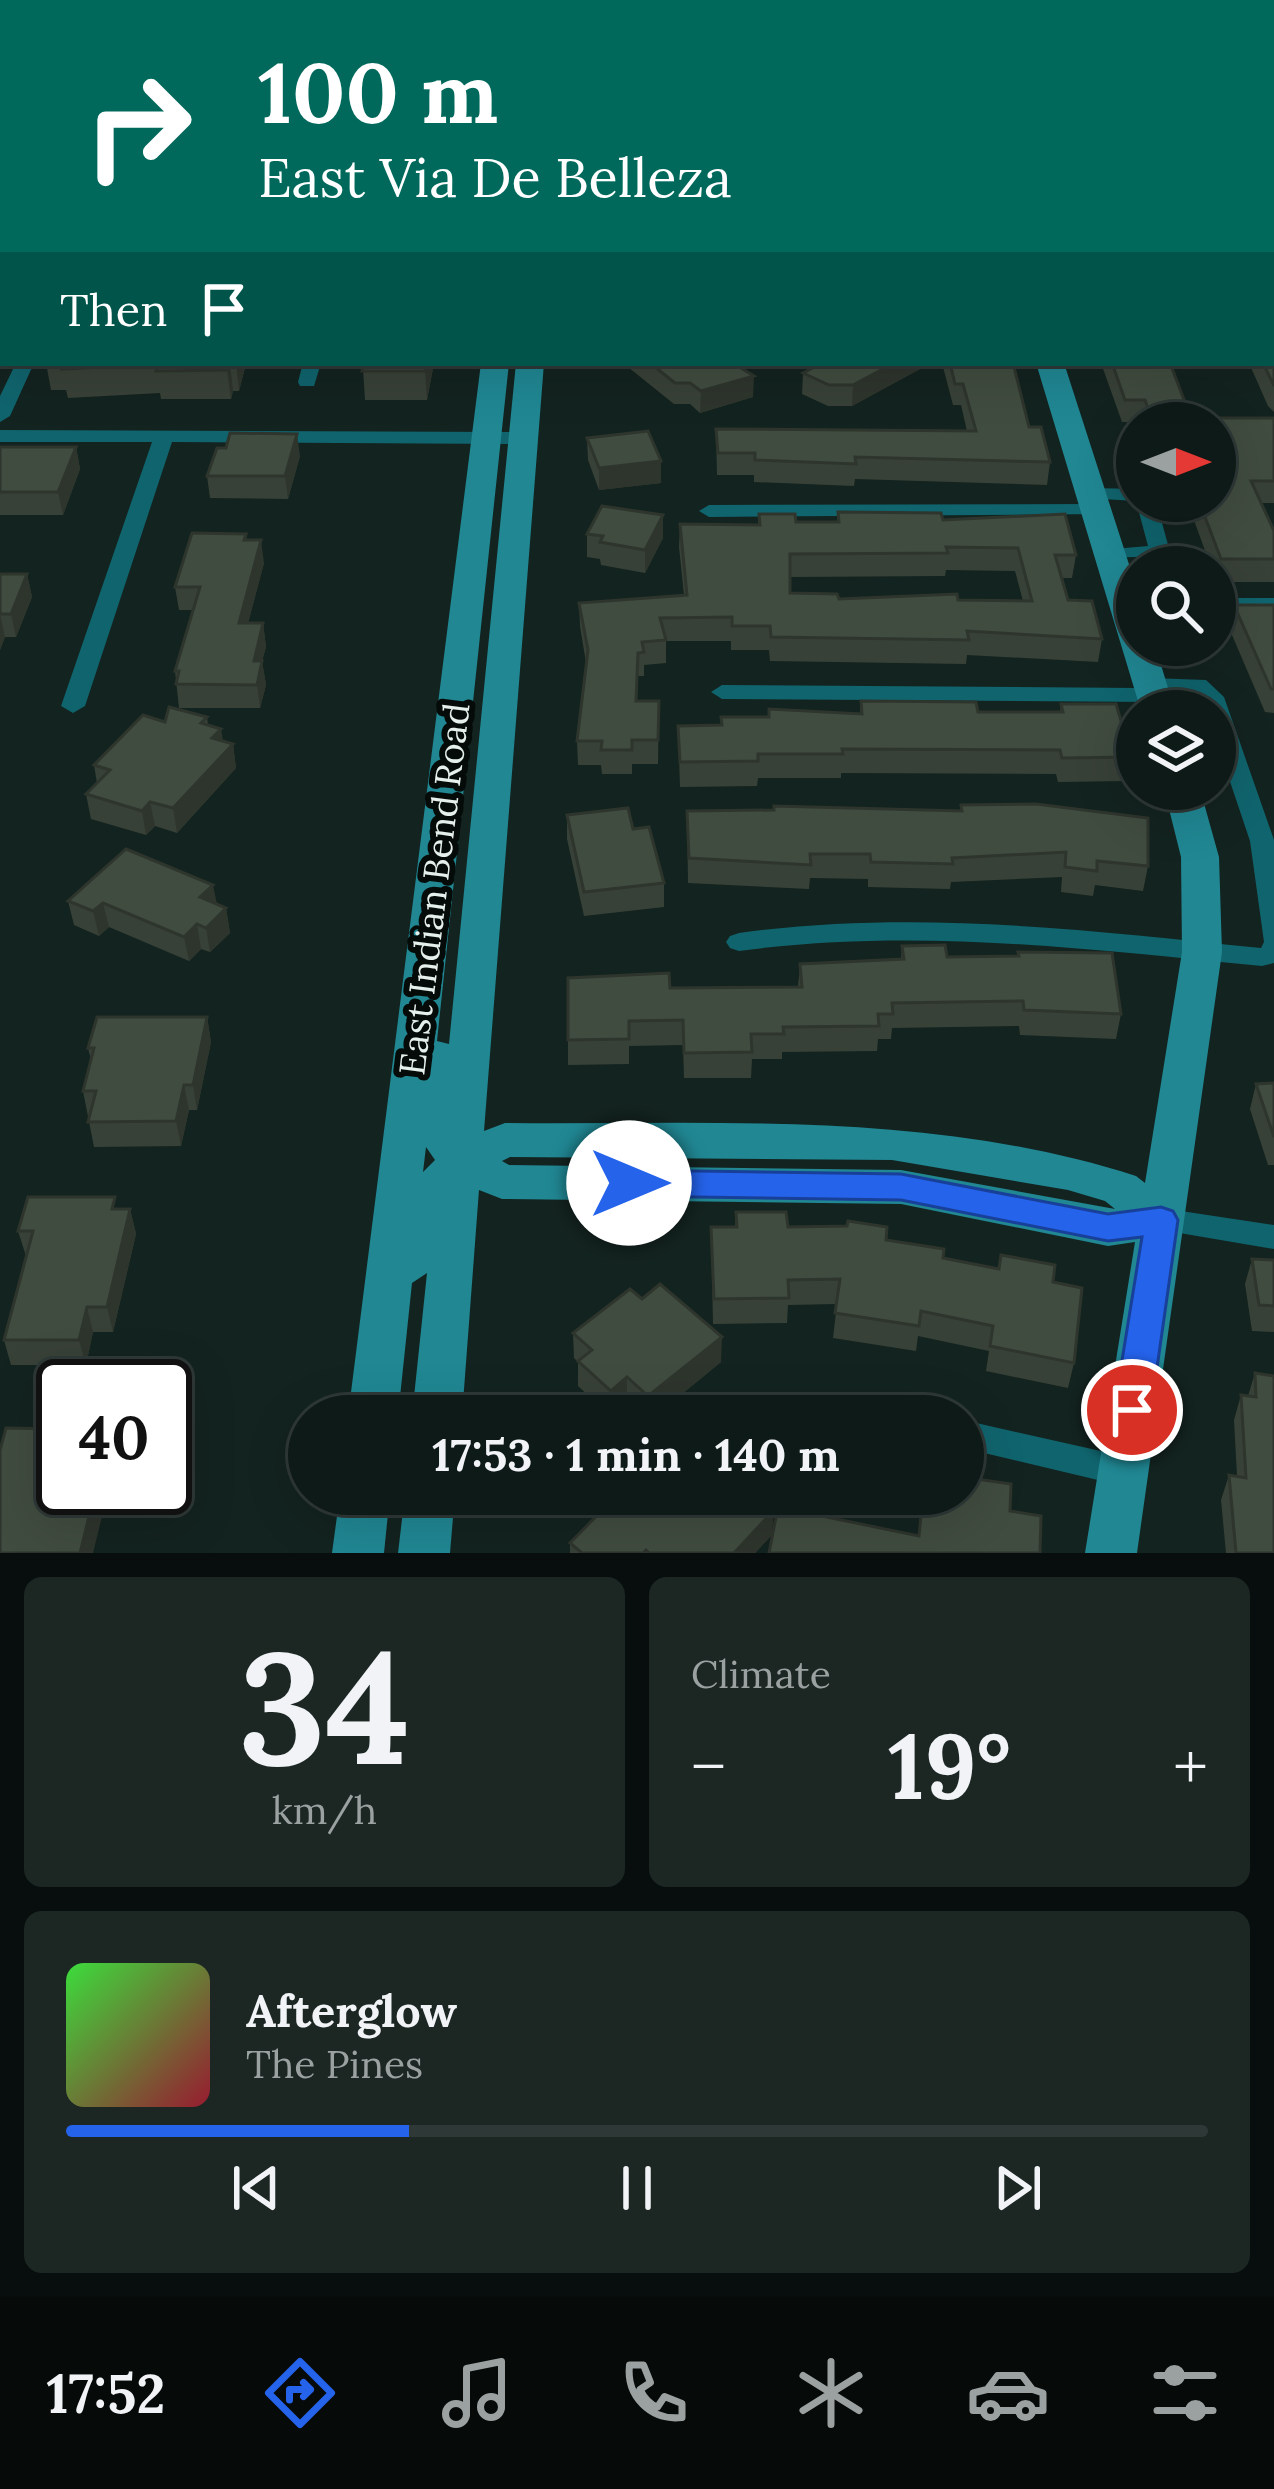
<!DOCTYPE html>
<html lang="en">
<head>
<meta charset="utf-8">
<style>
  :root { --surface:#0e1a17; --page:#1c2724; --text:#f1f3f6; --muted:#9ba1a1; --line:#2e3836; --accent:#2563eb }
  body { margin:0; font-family:Lora,serif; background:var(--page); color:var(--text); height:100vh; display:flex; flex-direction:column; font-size:45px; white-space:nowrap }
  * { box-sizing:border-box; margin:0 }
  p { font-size:39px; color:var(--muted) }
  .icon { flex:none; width:66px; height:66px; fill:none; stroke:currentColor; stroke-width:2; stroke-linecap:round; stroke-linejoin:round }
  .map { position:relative; height:1553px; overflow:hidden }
  .drawer { display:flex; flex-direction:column; gap:24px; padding:24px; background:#080e0d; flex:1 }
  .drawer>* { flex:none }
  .hud { position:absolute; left:0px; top:0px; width:1275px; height:366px; box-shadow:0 12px 48px #0002,0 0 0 3px var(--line); background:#00695c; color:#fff; overflow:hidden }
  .needle { width:78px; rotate:90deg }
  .buttons { position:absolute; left:1116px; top:402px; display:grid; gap:24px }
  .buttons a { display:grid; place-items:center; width:120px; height:120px; border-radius:50%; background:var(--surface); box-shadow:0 12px 48px #0002,0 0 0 3px var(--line); font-size:60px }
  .speed { position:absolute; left:36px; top:1359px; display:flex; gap:24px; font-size:60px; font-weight:700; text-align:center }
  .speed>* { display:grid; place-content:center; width:156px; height:156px; border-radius:50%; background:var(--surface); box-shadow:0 12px 48px #0002,0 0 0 3px var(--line); line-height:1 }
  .speed .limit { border:6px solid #111; border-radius:18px; background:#fff; color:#111 }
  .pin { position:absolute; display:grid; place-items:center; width:102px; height:102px; color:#fff; margin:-51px; border:6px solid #fff; border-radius:50%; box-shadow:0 3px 12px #0007 }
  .me { position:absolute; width:132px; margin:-66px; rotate:90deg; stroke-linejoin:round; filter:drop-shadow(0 0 9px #0008) }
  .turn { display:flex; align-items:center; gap:42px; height:252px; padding:0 60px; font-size:54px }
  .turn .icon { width:156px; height:156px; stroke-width:2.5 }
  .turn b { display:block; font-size:84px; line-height:102px }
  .then { display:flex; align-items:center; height:114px; padding:0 60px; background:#0003; gap:24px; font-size:45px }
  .big { font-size:90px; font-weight:800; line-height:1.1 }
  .drawer .card { flex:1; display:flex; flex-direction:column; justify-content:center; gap:18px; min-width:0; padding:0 42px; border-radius:18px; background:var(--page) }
  .drawer .dial { align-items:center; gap:0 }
  .dial b { font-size:156px; line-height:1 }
  .song { display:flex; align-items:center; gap:36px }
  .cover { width:144px; height:144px; border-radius:18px; background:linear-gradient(135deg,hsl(120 70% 55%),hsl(350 70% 35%)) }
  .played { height:12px; border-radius:6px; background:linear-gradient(90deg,var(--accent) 30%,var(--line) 30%) }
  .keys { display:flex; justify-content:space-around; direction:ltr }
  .heat { display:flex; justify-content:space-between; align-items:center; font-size:66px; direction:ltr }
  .drawer .tiles { flex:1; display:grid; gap:24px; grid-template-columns:1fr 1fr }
  .card:last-child { grid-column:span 2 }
  .trip { position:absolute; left:288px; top:1395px; width:696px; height:120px; border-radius:60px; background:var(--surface); box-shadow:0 12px 48px #0002,0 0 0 3px var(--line); font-weight:800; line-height:120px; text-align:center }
  .tabs { display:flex; height:192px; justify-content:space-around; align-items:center; background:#060a09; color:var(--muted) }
  .tabs .icon { width:84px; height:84px }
  .tabs .current { color:var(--accent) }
  .tabs b { font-size:54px; color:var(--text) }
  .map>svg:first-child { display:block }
</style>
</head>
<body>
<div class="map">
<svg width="1274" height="1553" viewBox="0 0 1274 1553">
  <rect width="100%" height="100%" fill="#13231f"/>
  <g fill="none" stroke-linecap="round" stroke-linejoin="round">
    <g fill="#10646d" fill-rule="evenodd">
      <path d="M1274 137V148L1272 149V138Z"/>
      <path d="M1272 190 1274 191V204L1272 203Z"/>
      <path d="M16 363H34L10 416 0 422V396Z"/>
      <path d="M303 363H321L314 386H300L298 382Z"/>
      <path d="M0 430 522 432 532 438 522 444 172 442 85 706 73 713 61 706 152 442H0Z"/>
      <path d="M1092 488 1137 489V501H1156L1170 552 1167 556 1102 558 1099 554 1102 550 1148 546 1136 501 1085 498V490Z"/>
      <path d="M1097 504 1104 506V514L709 517 699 511 709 505Z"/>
      <rect x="1215" y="598" width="59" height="12"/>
      <path d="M1150 678 1206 680 1224 697 1274 840V963L1262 966C1086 949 915 927 739 951L730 948 726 942 730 936 739 933C914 909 1086 930 1261 948L1264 942 1250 841 1215 737V711H1206C1199 688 1183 692 1162 692L1161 700 1153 702 722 699 711 692 722 685 1141 688 1142 680Z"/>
      <path d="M1161 1208 1274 1225V1249L1150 1228 1146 1220 1150 1212Z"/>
      <path d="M862 1397 895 1406 899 1416H808L812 1406Z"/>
      <path d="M963 1420 1123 1456 1135 1461 1140 1471 1135 1481 1123 1486 963 1448Z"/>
    </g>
    <g fill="#208793" fill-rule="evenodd">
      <rect x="530" y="0" width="20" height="3"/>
      <rect x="557" y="0" width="20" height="3"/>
      <path d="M857 0H878L880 3H859Z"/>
      <path d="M481 363H509L437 1041 449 1044 516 363H544L484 1131 505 1123C716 1125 932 1110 1136 1176L1145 1183 1182 952 1181 857 1164 789H1200L1219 857 1222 952 1137 1553H1085L1135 1242 1108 1246 901 1204 502 1199 479 1190 462 1416H412L427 1273 412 1283 398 1416H348ZM426 1147 435 1160 423 1172ZM510 1157 892 1160 1068 1190 1105 1201 1115 1209 901 1170 509 1165 502 1161Z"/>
      <path d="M1036 363H1064L1137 589V645H1155L1175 711H1141Z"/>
      <path d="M340 1494H390L384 1553H332Z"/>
      <path d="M405 1494H455L450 1553H398Z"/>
    </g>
  </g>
  <g fill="#384137" fill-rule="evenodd">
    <path d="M664 0H832L833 3H685Z"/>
    <path d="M901 0H1274V82H1272V3H903Z"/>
    <path d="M1274 251V412L1268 406 1249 363H1272Z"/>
    <path d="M46 363H256L254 368H245L239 391H233L231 399H161L160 393 68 398 66 390H51Z"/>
    <path d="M354 363H434L427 400H365L363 369H355Z"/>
    <path d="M623 363H733L753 397 700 413 690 404H674Z"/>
    <path d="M822 363H931L852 406H828L802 394 803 373Z"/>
    <path d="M942 363H1013L1029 427 1050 462 1047 485 855 479 854 486 754 482V475H717L716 429 967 431 961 405H953Z"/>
    <path d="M1101 363H1170L1191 418H1274V503H1261L1274 531V582H1217L1215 567H1211L1187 501H1215V423L1122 422Z"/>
    <path d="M587 438 661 461V483L599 490 588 460Z"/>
    <path d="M0 447H76L80 469 63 515H0Z"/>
    <path d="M300 456 288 499 210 498 207 476Z"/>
    <path d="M838 512 943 520 1076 555 1072 578H1061L1068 600 1102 639 1098 662 967 655 966 664 770 661 769 650H731V641H666V663L644 665V676H638L637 701H659L658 764H632V774H602L601 765H578L577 741 586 663 580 626 579 603 684 595 679 547 680 524 758 525 759 514 796 522H837ZM946 570 1015 571 1023 601 839 599 790 593V577L945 576Z"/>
    <path d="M246 534 247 540 264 563 248 623H263L266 647 262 661 266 685 260 708H179L175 671 193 610H179L175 587Z"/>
    <path d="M587 534 663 538 645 573 601 565 600 559 587 557Z"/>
    <path d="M0 574H27L32 597 16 637H5L0 650Z"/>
    <path d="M1234 605H1274V713L1265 712 1229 628Z"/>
    <path d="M861 701 978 712H1060L1061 704 1132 757 1127 781 1058 782 1056 774 841 773V778H758L757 786 680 787 678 726 721 725V717L860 714Z"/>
    <path d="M207 717 208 725 223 741 233 744 236 768 177 833 155 826 146 835 91 819 86 794 97 783 94 765 165 722Z"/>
    <path d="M961 805 1148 866 1143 891 1095 885 1093 896 1061 892 1062 877 951 882 950 889 868 887V879L810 878 809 889 688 883 687 811H960Z"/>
    <path d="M567 815 633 829 664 883V907L584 916 567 839Z"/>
    <path d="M68 901 217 904 226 908 230 933 210 952 201 949 189 961 109 927 99 936 74 925Z"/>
    <path d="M902 946 947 957 1017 956 1018 952 1121 1014 1116 1039 1020 1035 1019 1026 892 1028 891 1039H878L877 1051 782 1052V1059H752L751 1078H684L683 1045 629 1046V1064L568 1065V1040L670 988 798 987 800 964 901 960Z"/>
    <path d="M207 1017 211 1042 197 1110H189L181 1146 94 1147 83 1091 91 1060 88 1048Z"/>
    <path d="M1274 1083V1165H1268L1250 1109 1256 1084Z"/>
    <path d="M118 1209H130L136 1234 113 1332H93L86 1365H11L4 1340 26 1256 18 1231Z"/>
    <path d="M736 1212 788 1227 886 1240 943 1258 1053 1282 1074 1363 1068 1388 986 1371 989 1351 918 1336 916 1351 833 1338 837 1304 788 1305 787 1323 713 1324 711 1227H735Z"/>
    <path d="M1252 1259 1274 1260V1332L1252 1331 1245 1284Z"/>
    <path d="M573 1333 721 1362 655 1416H642L627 1403 611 1416 578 1386V1362L574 1358Z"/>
    <path d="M1255 1373 1274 1553H1226L1221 1500 1229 1475 1237 1476 1234 1420 1241 1395 1248 1396Z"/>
    <path d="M772 1535 755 1553H570V1543Z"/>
  </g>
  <g fill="#2e352d">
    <path d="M137 0H156L154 3H136Z"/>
    <path d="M3 289V335L0 341V295Z"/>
    <path d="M230 363 233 391 231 399 227 370Z"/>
    <path d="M236 363H244L245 368 239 391Z"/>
    <path d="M427 363H434L427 400 425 371Z"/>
    <path d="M894 363H931L852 406 853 385Z"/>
    <path d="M754 376 753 397 700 413 701 391Z"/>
    <path d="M297 434 300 456 288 499 285 476Z"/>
    <path d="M76 447 80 469 63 515 58 492Z"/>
    <path d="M661 461V483L599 490V468Z"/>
    <path d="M663 515V538L645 573V550Z"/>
    <path d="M261 540 264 563 242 646 239 623Z"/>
    <path d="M27 574 32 597 16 637 11 614Z"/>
    <path d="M0 614 5 637 0 650Z"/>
    <path d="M263 623 266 647 262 661 266 685 260 708 254 661Z"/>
    <path d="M221 729 225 752 233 744 236 768 177 833 173 808 212 738Z"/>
    <path d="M150 802 155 826 146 835 142 811Z"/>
    <path d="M213 885 218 909 200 897Z"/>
    <path d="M103 903 109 927 99 936 93 911Z"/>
    <path d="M226 908 230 933 210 952 206 928Z"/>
    <path d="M197 924 201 949 189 961 184 937Z"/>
    <path d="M207 1017 211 1042 197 1110 193 1085Z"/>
    <path d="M184 1085 189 1110 181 1146 176 1121Z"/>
    <path d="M130 1209 136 1234 113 1332 107 1307Z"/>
    <path d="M87 1307 93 1332 86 1365 79 1340Z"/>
    <path d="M722 1337 721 1362 655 1416H648V1396Z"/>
    <path d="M627 1377V1403L611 1416V1391Z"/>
    <path d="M96 1488H109L93 1553H80Z"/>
    <path d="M774 1510 772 1535 755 1553H734Z"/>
  </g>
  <g fill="#414c40" stroke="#2e352d" stroke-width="3" fill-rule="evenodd">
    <path d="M0 0H137L136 3H3V289L0 295Z"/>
    <path d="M226 0H490L482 1 481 3H224Z"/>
    <path d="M783 0H832L833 3H800Z"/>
    <path d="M914 0H1274V27H1272L1274 64 1272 67V3H917Z"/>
    <path d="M1272 247 1274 251V386L1263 363H1272Z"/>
    <path d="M65 363H229L227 370 156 371 158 364 62 369Z"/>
    <path d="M364 363H427L425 371H362Z"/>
    <path d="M650 363H733L754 376 701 391 690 383H675Z"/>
    <path d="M822 363H894L853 385H829L803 373Z"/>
    <path d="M950 363H1013L1029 427H1041L1050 462 855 457 856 464 755 460V453H718L716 429 976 431 963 384H955Z"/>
    <path d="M1112 363H1170L1191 418H1274V481H1251L1274 531V559H1221L1199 501H1215V423H1153L1145 400H1125Z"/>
    <path d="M648 431 661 461 599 468 587 438Z"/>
    <path d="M230 433 297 434 285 476H207L217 448H226Z"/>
    <path d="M0 447H76L58 492H0Z"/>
    <path d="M602 506 663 515 645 550 600 542 603 536 587 534Z"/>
    <path d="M838 512 941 513 943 520 1065 514 1076 555H1055L1068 600 1092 601 1102 639 967 631 969 640 771 637 770 626H732V617L660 618 666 640 642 642 644 652 638 653 636 701H659L658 740H632V750H601L602 741H577L588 650 579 603 687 595 680 524 760 525 759 514H795L796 522H839ZM946 547 1018 548 1032 601 958 600 957 594 839 599 837 594 790 593V554L948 553Z"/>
    <path d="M192 533 246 534 244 540H261L239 623H263L254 661H262L257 685 176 684 179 671H175L200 587H175Z"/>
    <path d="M0 574H27L11 614H0Z"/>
    <path d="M1234 605H1274V689H1271Z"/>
    <path d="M861 701 976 702 978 712H1063L1061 704H1116L1132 757 1062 758 1060 750 842 749 843 754H758V761L680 762 678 726 722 725 721 717H769V709L862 714Z"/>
    <path d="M169 707 207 717 201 723 221 729 212 738 233 744 173 808 150 802 142 811 86 794 110 770 94 765 143 715 165 722Z"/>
    <path d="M1036 804 1148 818V866L1097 861V871L1065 867 1066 852 952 858 953 864 871 862 870 854H810L811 865 689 858 687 811 774 810V806L962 811 961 805Z"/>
    <path d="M628 808 633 829 649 827 664 883 584 892 567 815Z"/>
    <path d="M126 849 213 885 200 897 226 908 206 928 197 924 184 937 103 903 93 911 68 901Z"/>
    <path d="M945 945 947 957 1019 956 1018 952 1112 953 1121 1014 1024 1010 1023 1001 892 1003 893 1014H878L879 1026 783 1027 784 1034H751L752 1052 684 1053 683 1020 629 1021V1039L568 1040V978L669 973 670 988 802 987 800 964 904 959 902 946Z"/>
    <path d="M97 1017H207L193 1085H184L176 1121 88 1122 96 1091H83L94 1048H88Z"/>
    <path d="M1274 1083V1137L1256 1084Z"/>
    <path d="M28 1197H115L112 1209H130L107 1307H87L79 1340H4L33 1231H18Z"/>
    <path d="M736 1212H786L788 1227 847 1226 848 1221 887 1227 886 1240 944 1249 943 1258 999 1269 1001 1255 1055 1265 1053 1282 1082 1288 1074 1363 990 1346 993 1326 921 1311 919 1326 835 1313 840 1279 788 1280 789 1298 714 1299 711 1227H737Z"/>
    <path d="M1252 1259 1274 1260V1306L1259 1305Z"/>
    <path d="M660 1284 722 1337 648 1396 627 1377 611 1391 578 1361 592 1350 573 1333 630 1289 642 1299Z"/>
    <path d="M1255 1373 1274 1376V1553H1236L1229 1475 1246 1478 1241 1395 1256 1397Z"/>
    <path d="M6 1428 63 1429V1488H96L80 1553H0V1450Z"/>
    <path d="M963 1477 1011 1484 1010 1511 1041 1516 1040 1553H769L778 1507 919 1536 923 1494H963Z"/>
    <path d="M618 1494H753L774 1510 734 1553H649L646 1550 643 1553H582L570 1543Z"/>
  </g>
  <path fill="#2563eb" stroke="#184099" stroke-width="3" d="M629 1170 901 1174 1108 1214 1161 1207 1173 1211 1178 1220 1151 1410 1146 1422 1132 1426 1119 1422 1114 1410 1142 1237 1108 1241 901 1200 629 1196 617 1192 613 1183 617 1173Z"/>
  <g text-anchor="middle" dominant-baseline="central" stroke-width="12" stroke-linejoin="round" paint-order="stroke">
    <g font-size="36" fill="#e5efec" stroke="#050b09">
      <text transform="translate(434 889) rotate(-83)">East Indian Bend Road</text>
    </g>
  </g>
</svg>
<div class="buttons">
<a><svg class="needle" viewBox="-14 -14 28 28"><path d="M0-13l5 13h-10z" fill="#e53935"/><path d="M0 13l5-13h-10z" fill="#9ba1a1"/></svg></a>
<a><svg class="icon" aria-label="search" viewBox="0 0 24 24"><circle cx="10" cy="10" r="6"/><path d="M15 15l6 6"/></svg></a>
<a><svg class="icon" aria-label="layers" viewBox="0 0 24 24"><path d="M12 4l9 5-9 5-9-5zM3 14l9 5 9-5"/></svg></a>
</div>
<div class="speed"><div class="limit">40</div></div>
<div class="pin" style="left:1132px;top:1410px;background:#d93025"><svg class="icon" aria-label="arrive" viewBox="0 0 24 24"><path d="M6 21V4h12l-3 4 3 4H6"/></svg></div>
<svg class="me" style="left:629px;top:1183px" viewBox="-20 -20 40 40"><circle r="19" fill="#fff"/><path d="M0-13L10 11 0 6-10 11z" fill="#2563eb"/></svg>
<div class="trip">17:53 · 1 min · 140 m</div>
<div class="hud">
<div class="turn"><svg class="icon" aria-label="right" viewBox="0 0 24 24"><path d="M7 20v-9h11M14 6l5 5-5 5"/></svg><div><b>100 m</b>East Via De Belleza</div></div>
<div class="then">Then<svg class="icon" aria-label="arrive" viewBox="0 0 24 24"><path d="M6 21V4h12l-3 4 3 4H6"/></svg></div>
</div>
</div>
<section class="drawer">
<div class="tiles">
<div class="card dial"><b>34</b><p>km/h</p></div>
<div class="card"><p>Climate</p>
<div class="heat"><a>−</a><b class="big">19°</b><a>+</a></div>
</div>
<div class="card">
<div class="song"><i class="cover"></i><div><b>Afterglow</b><p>The Pines</p></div></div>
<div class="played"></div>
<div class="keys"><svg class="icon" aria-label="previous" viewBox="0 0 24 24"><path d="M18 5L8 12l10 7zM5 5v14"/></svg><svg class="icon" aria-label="pause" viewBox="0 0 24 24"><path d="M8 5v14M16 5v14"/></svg><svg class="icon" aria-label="next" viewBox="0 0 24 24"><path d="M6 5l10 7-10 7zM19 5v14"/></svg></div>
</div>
</div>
</section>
<nav class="tabs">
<b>17:52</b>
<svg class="icon current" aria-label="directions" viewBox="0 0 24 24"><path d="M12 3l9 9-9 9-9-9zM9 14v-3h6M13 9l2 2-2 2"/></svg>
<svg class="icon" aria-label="music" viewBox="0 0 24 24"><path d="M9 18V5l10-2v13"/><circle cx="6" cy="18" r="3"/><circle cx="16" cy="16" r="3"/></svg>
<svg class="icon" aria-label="phone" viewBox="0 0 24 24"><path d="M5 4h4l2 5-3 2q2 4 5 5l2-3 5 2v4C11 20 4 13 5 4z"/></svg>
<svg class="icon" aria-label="climate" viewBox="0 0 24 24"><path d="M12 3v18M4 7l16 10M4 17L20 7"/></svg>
<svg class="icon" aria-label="car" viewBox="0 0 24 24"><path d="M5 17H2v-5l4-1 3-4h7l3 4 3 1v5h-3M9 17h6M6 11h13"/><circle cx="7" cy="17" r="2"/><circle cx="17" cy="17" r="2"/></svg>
<svg class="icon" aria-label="filters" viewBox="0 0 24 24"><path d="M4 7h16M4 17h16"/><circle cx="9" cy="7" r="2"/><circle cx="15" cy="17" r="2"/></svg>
</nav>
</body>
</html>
